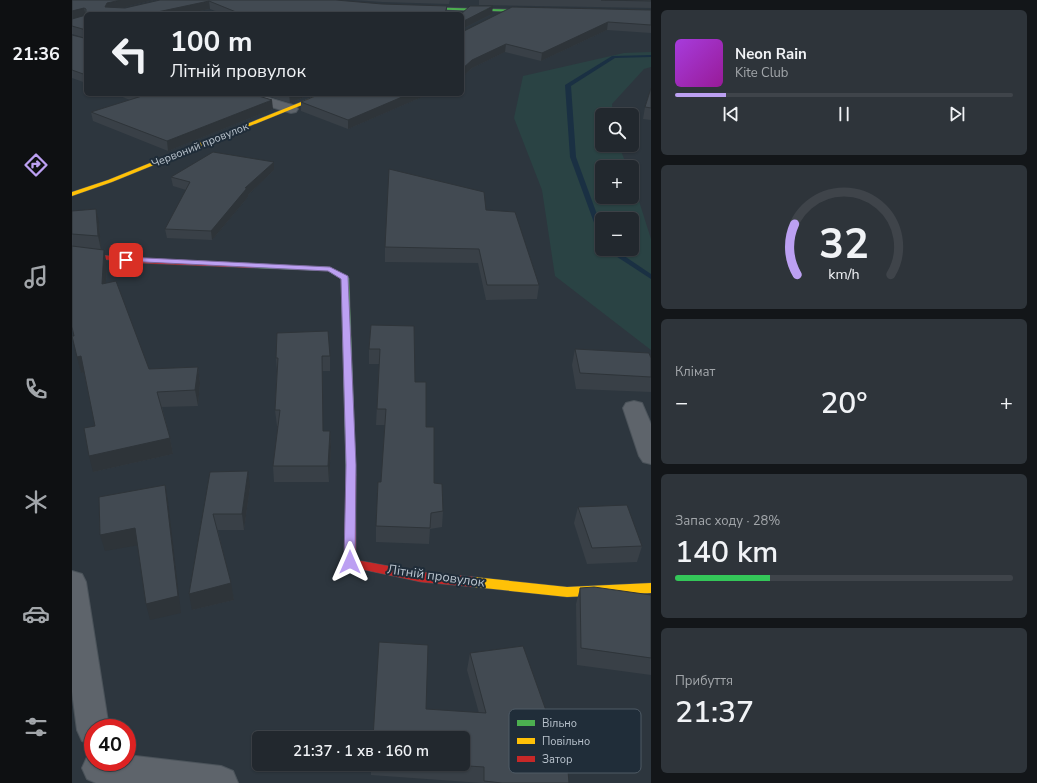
<!DOCTYPE html>
<html lang="uk">
<head>
<meta charset="utf-8">
<style>
  :root { --surface:#22282e; --page:#2e343a; --text:#f1f3f6; --muted:#a2a6aa; --line:#3f444a; --accent:#bca0f2 }
  body { margin:0; font-family:"Nunito Sans",sans-serif; background:var(--page); color:var(--text); height:100vh; display:flex; flex-direction:column; font-size:15px; white-space:nowrap }
  * { box-sizing:border-box; margin:0 }
  p { font-size:13px; color:var(--muted) }
  .icon { flex:none; width:22px; height:22px; fill:none; stroke:currentColor; stroke-width:2; stroke-linecap:round; stroke-linejoin:round }
  .map { position:relative; flex:1; overflow:hidden }
  .side { display:flex; flex-direction:column; gap:10px; padding:10px; background:#131619; width:386px }
  .side>* { flex:none }
  .hud { position:absolute; left:12px; top:12px; width:380px; height:84px; border-radius:6px; box-shadow:0 1px 3px #0004,0 0 0 1px var(--line); background:#22282e; color:var(--text); overflow:hidden }
  .fabs { position:absolute; left:523px; top:108px; display:grid; gap:8px }
  .fabs a { display:grid; place-items:center; width:44px; height:44px; border-radius:6px; background:var(--surface); box-shadow:0 1px 3px #0004,0 0 0 1px var(--line); font-size:20px }
  .speed { position:absolute; left:12px; top:719px; display:flex; gap:8px; font-size:20px; font-weight:700; text-align:center }
  .speed>* { display:grid; place-content:center; width:52px; height:52px; border-radius:50%; background:var(--surface); box-shadow:0 1px 3px #0004,0 0 0 1px var(--line); line-height:1 }
  .speed .limit { border:6px solid #d22; background:#fff; color:#111 }
  .pin { position:absolute; display:grid; place-items:center; width:34px; height:34px; color:#fff; margin:-17px; border-radius:8px; box-shadow:0 2px 6px #0006 }
  .me { position:absolute; width:44px; margin:-22px; rotate:0deg; stroke-linejoin:round; filter:drop-shadow(0 0 3px #0008) }
  .turn { display:flex; align-items:center; gap:14px; height:84px; padding:0 20px; font-size:18px }
  .turn .icon { width:52px; height:52px; stroke-width:2.5 }
  .turn b { display:block; font-size:28px; line-height:34px }
  .big { font-size:30px; font-weight:600; line-height:1.1 }
  .side .card { flex:1; display:flex; flex-direction:column; justify-content:center; gap:6px; min-width:0; padding:0 14px; border-radius:6px; background:var(--page) }
  .side .dial { align-items:center; gap:0 }
  .dial svg { height:104px; overflow:visible; fill:none; stroke:var(--line); stroke-width:7; stroke-linecap:round; text-anchor:middle }
  .dial text { fill:var(--text); stroke:none }
  .song { display:flex; align-items:center; gap:12px }
  .cover { width:48px; height:48px; border-radius:6px; background:linear-gradient(135deg,hsl(280 70% 55%),hsl(300 70% 35%)) }
  .played { height:4px; border-radius:2px; background:linear-gradient(90deg,var(--accent) 15%,var(--line) 15%) }
  .keys { display:flex; justify-content:space-around; direction:ltr }
  .heat { display:flex; justify-content:space-between; align-items:center; font-size:22px; direction:ltr }
  .charge { height:6px; border-radius:3px; background:linear-gradient(90deg,#34c759 28%,var(--line) 0) }
  .trip { position:absolute; left:180px; top:731px; width:218px; height:40px; border-radius:6px; background:var(--surface); box-shadow:0 1px 3px #0004,0 0 0 1px var(--line); font-weight:600; line-height:40px; text-align:center }
  main { display:flex; flex:1; min-height:0 }
  .menu { display:flex; flex-direction:column; width:72px; justify-content:space-around; align-items:center; background:#0e1012; color:var(--muted) }
  .menu .icon { width:28px; height:28px }
  .menu .active { color:var(--accent) }
  .menu b { font-size:18px; color:var(--text) }
  .map>svg:first-child { display:block }
</style>
</head>
<body>
<main>
<nav class="menu">
<b>21:36</b>
<svg class="icon active" aria-label="directions" viewBox="0 0 24 24"><path d="M12 3l9 9-9 9-9-9zM9 14v-3h6M13 9l2 2-2 2"/></svg>
<svg class="icon" aria-label="music" viewBox="0 0 24 24"><path d="M9 18V5l10-2v13"/><circle cx="6" cy="18" r="3"/><circle cx="16" cy="16" r="3"/></svg>
<svg class="icon" aria-label="phone" viewBox="0 0 24 24"><path d="M5 4h4l2 5-3 2q2 4 5 5l2-3 5 2v4C11 20 4 13 5 4z"/></svg>
<svg class="icon" aria-label="climate" viewBox="0 0 24 24"><path d="M12 3v18M4 7l16 10M4 17L20 7"/></svg>
<svg class="icon" aria-label="car" viewBox="0 0 24 24"><path d="M5 17H2v-5l4-1 3-4h7l3 4 3 1v5h-3M9 17h6M6 11h13"/><circle cx="7" cy="17" r="2"/><circle cx="17" cy="17" r="2"/></svg>
<svg class="icon" aria-label="filters" viewBox="0 0 24 24"><path d="M4 7h16M4 17h16"/><circle cx="9" cy="7" r="2"/><circle cx="15" cy="17" r="2"/></svg>
</nav>
<div class="map">
<svg width="579" height="783" viewBox="0 0 579 783">
  <rect width="100%" height="100%" fill="#2d363e"/>
  <path fill="#2a4344" fill-rule="evenodd" d="M579 52V67L572 69 540 104 541 115H530V145H547L555 167H530V197H560V179L579 239V350L483 276 470 190 442 118 451 76 552 53ZM530 219H560V249H530Z"/>
  <g fill="none" stroke-linecap="round" stroke-linejoin="round">
    <g fill="#1a3043" fill-rule="evenodd">
      <path d="M579 55V57L543 58 499 86 504 157 530 228V240L528 239 498 157 493 85 540 56Z"/>
      <path d="M533 249H542L579 274V279Z"/>
    </g>
    <defs>
      <g id="street">
        <path d="M165 94H184L224 106 226 109 224 112 219 113 166 97Z"/>
        <path d="M562 401 570 403 579 424V464L571 462 567 456 551 408 554 403Z"/>
        <path d="M0 571 10 574 14 582 37 728H21V745L10 741 5 730 0 692Z"/>
        <path d="M21 754V762H55V755L149 766 161 771 166 783H24L15 779 10 768 15 757Z"/>
      </g>
      <g id="fast">
        <path d="M345 7 462 10 464 11 462 12 344 9Z"/>
        <path d="M181 264 258 267 277 278 284 475 283 478H275L274 475 269 279 256 271 184 268 180 266Z"/>
      </g>
      <g id="slow">
        <path d="M249 94H257L40 182 0 196V192L36 180Z"/>
        <path d="M402 577 495 587 579 583V593L495 597 402 587 398 585 396 582 398 579Z"/>
      </g>
      <g id="jam">
        <path d="M0 252 67 259 184 264 188 266 184 268 67 263 0 256Z"/>
        <path d="M279 471 283 472 284 475V560L349 572 402 577 406 579 408 582 406 585 402 587 349 582 274 566 272 563 274 475 275 472Z"/>
      </g>
    </defs>
    <use href="#street" stroke="#4b535a" stroke-width="2"/>
    <use href="#fast" stroke="#4b535a" stroke-width="1"/>
    <use href="#slow" stroke="#4b535a" stroke-width="1"/>
    <use href="#jam" stroke="#4b535a" stroke-width="1"/>
    <use href="#street" fill="#5e646b" fill-rule="evenodd"/>
    <use href="#fast" fill="#4caf50" fill-rule="evenodd"/>
    <use href="#slow" fill="#ffc107" fill-rule="evenodd"/>
    <use href="#jam" fill="#c62828" fill-rule="evenodd"/>
  </g>
  <g fill="#394047">
    <path d="M0 0H82L49 8H53L88 0 375 6V14H151L138 9 112 14H14V83L0 78V35L12 38H13L0 34V19L13 16Z"/>
    <path d="M282 0H378L377 4 310 2Z"/>
    <path d="M407 0H579V8L407 5Z"/>
    <path d="M579 10V33L535 30 469 61 433 52 400 68 390 77V14H420L390 29V32Z"/>
    <path d="M579 88V120L571 119 573 107Z"/>
    <path d="M43 94H180L201 109 96 151 21 121 19 112 58 100Z"/>
    <path d="M189 94H239L218 103Z"/>
    <path d="M357 94 276 129 229 111V102Z"/>
    <path d="M202 162V170L176 195V197L140 240 95 238 93 229 114 190 101 186 99 177Z"/>
    <path d="M414 210 467 285 465 299 414 300 406 263 313 262V247Z"/>
    <path d="M0 211 27 222 29 250 35 264 34 283 77 369 126 367 128 383 126 406 90 407 98 438 101 454 21 472 23 426 12 372 9 373 0 327Z"/>
    <path d="M299 325 343 382 354 427 362 483 371 511 370 527 358 529 357 544 304 542V526L309 482 313 425H304L307 364H297V349Z"/>
    <path d="M503 349 579 358V392L504 389 500 365Z"/>
    <path d="M258 356V371H250L251 431H258L259 447 257 482H202L201 466 206 426H205L203 410 205 371 204 358Z"/>
    <path d="M138 472 178 487 172 530H146L162 600 120 610Z"/>
    <path d="M506 507 570 546 565 562 515 564 502 523Z"/>
    <path d="M508 588 579 595V675L505 665 504 604Z"/>
    <path d="M398 653 497 783H410L299 775V764H391L354 709 407 713 395 670Z"/>
  </g>
  <g fill="#2e3439">
    <path d="M49 0H82L37 11 33 7 35 3Z"/>
    <path d="M137 1 138 9 112 14H76Z"/>
    <path d="M421 6 420 14 390 29V22Z"/>
    <path d="M12 8 14 16 0 19V11Z"/>
    <path d="M536 22 535 30 469 61 470 53Z"/>
    <path d="M434 44 433 52 400 68 390 77V69L400 60Z"/>
    <path d="M217 94H239L218 103Z"/>
    <path d="M337 94H357L276 129V120Z"/>
    <path d="M200 100 201 109 96 151 95 141Z"/>
    <path d="M202 162V170L176 195V197L140 240 139 231 173 188Z"/>
    <path d="M24 209 27 222 29 250 26 236Z"/>
    <path d="M32 250 35 264 33 299 30 284Z"/>
    <path d="M9 356 13 372 9 373 5 357Z"/>
    <path d="M126 367 128 383 126 406 123 390Z"/>
    <path d="M258 431 259 447 257 482 256 466Z"/>
    <path d="M98 438 101 454 21 472 17 456Z"/>
    <path d="M176 471 178 487 172 530 170 514Z"/>
    <path d="M93 485 96 501 109 613 78 620 74 604Z"/>
    <path d="M63 528 67 545 33 551 28 535Z"/>
    <path d="M159 583 162 600 120 610 117 594Z"/>
  </g>
  <g fill="#424a52" stroke="#2e3439">
    <path d="M0 0H49L35 3 33 7 53 8 88 0H264L310 4 375 6 373 14H169L137 1 76 14H14V9L12 8 0 11Z"/>
    <path d="M529 0H579V1Z"/>
    <path d="M398 6H421L390 22V14H389Z"/>
    <path d="M440 7 579 10V25L536 22 470 53 434 44 400 60 390 69V25V32Z"/>
    <path d="M14 15V75L0 70V35L12 38 14 37V30L0 26V19Z"/>
    <path d="M579 88V108L573 107Z"/>
    <path d="M66 94H180L200 100 95 141 19 112 70 96Z"/>
    <path d="M248 94H337L276 120 229 102Z"/>
    <path d="M141 152 202 162 173 188H175L139 231 93 229 118 182 99 177Z"/>
    <path d="M317 169 412 192 414 210 443 212 467 285H415L407 249 313 247Z"/>
    <path d="M24 209 26 236 0 234V211Z"/>
    <path d="M0 246 32 250 30 284 44 281 77 369 126 367 123 390 85 392 98 438 17 456 12 428 23 426 9 356 5 357 0 336H2L0 327Z"/>
    <path d="M299 325 342 326 343 382H354V427H362V483L370 484 371 511 359 513 358 528 304 526 306 482H309L314 409H305L308 349H297Z"/>
    <path d="M256 331 258 356H250L251 431H258L256 466H201L208 410H203L206 358H204L205 333Z"/>
    <path d="M503 349 577 353 579 358V377L508 373Z"/>
    <path d="M176 471 170 514H141L159 583 117 594 138 472Z"/>
    <path d="M93 485 106 596 74 604 63 528 28 535 27 497Z"/>
    <path d="M555 505 570 546 520 548 506 507Z"/>
    <path d="M522 587 579 595V658L509 648 508 588Z"/>
    <path d="M307 642 356 645 354 709 414 713 398 653 451 646 482 733 493 734 497 783H430L412 781V767L366 764H391V738H301Z"/>
  </g>
  <path fill="#bca0f2" stroke="#7a689d" d="M54 257 258 267 276 276 284 465 283 562 282 566H274L272 562 274 465 269 279 256 271 52 261V258Z"/>
  <g text-anchor="middle" dominant-baseline="central" stroke-width="4" stroke-linejoin="round" paint-order="stroke">
    <g font-size="11" fill="#b9c3cd" stroke="#202d39">
      <text transform="translate(128 145) rotate(-22)">Червоний провулок</text>
    </g>
    <g font-size="13" fill="#b9c3cd" stroke="#202d39">
      <text transform="translate(364 576) rotate(8)">Літній провулок</text>
    </g>
  </g>
  <rect x="437" y="709" width="132" height="64" rx="6" fill="#202d39" stroke="#4e5a65" stroke-width="1"/>
  <rect x="445" y="720" width="18" height="6" fill="#4caf50"/>
  <rect x="445" y="738" width="18" height="6" fill="#ffc107"/>
  <rect x="445" y="756" width="18" height="6" fill="#c62828"/>
  <g font-size="11" fill="#b9c3cd">
    <text x="470" y="727">Вільно</text>
    <text x="470" y="745">Повільно</text>
    <text x="470" y="763">Затор</text>
  </g>
</svg>
<div class="fabs">
<a><svg class="icon" aria-label="search" viewBox="0 0 24 24"><circle cx="10" cy="10" r="6"/><path d="M15 15l6 6"/></svg></a>
<a>+</a>
<a>−</a>
</div>
<div class="speed"><div class="limit">40</div></div>
<div class="pin" style="left:54px;top:260px;background:#d93025"><svg class="icon" aria-label="arrive" viewBox="0 0 24 24"><path d="M6 21V4h12l-3 4 3 4H6"/></svg></div>
<svg class="me" style="left:278px;top:562px" viewBox="-20 -20 40 40"><path d="M0-17L14 15 0 8-14 15z" fill="#bca0f2" stroke="#fff" stroke-width="4"/></svg>
<div class="trip">21:37 · 1 хв · 160 m</div>
<div class="hud">
<div class="turn"><svg class="icon" aria-label="left" viewBox="0 0 24 24"><path d="M17 20v-9H6M10 6l-5 5 5 5"/></svg><div><b>100 m</b>Літній провулок</div></div>
</div>
</div>
<section class="side">
<div class="card">
<div class="song"><i class="cover"></i><div><b>Neon Rain</b><p>Kite Club</p></div></div>
<div class="played"></div>
<div class="keys"><svg class="icon" aria-label="previous" viewBox="0 0 24 24"><path d="M18 5L8 12l10 7zM5 5v14"/></svg><svg class="icon" aria-label="pause" viewBox="0 0 24 24"><path d="M8 5v14M16 5v14"/></svg><svg class="icon" aria-label="next" viewBox="0 0 24 24"><path d="M6 5l10 7-10 7zM19 5v14"/></svg></div>
</div>
<div class="card dial"><svg viewBox="0 0 100 80">
<path d="M14 69A42 42 0 1 1 86 69"/>
<path d="M14 69A42 42 0 0 1 12 30" stroke="#bca0f2"/>
<text x="50" y="56" font-size="32" font-weight="700">32</text>
<text x="50" y="72" font-size="11">km/h</text>
</svg></div>
<div class="card"><p>Клімат</p>
<div class="heat"><a>−</a><b class="big">20°</b><a>+</a></div>
</div>
<div class="card"><p>Запас ходу · 28%</p><b class="big">140 km</b><div class="charge"></div></div>
<div class="card"><p>Прибуття</p><b class="big">21:37</b></div>
</section>
</main>
</body>
</html>
